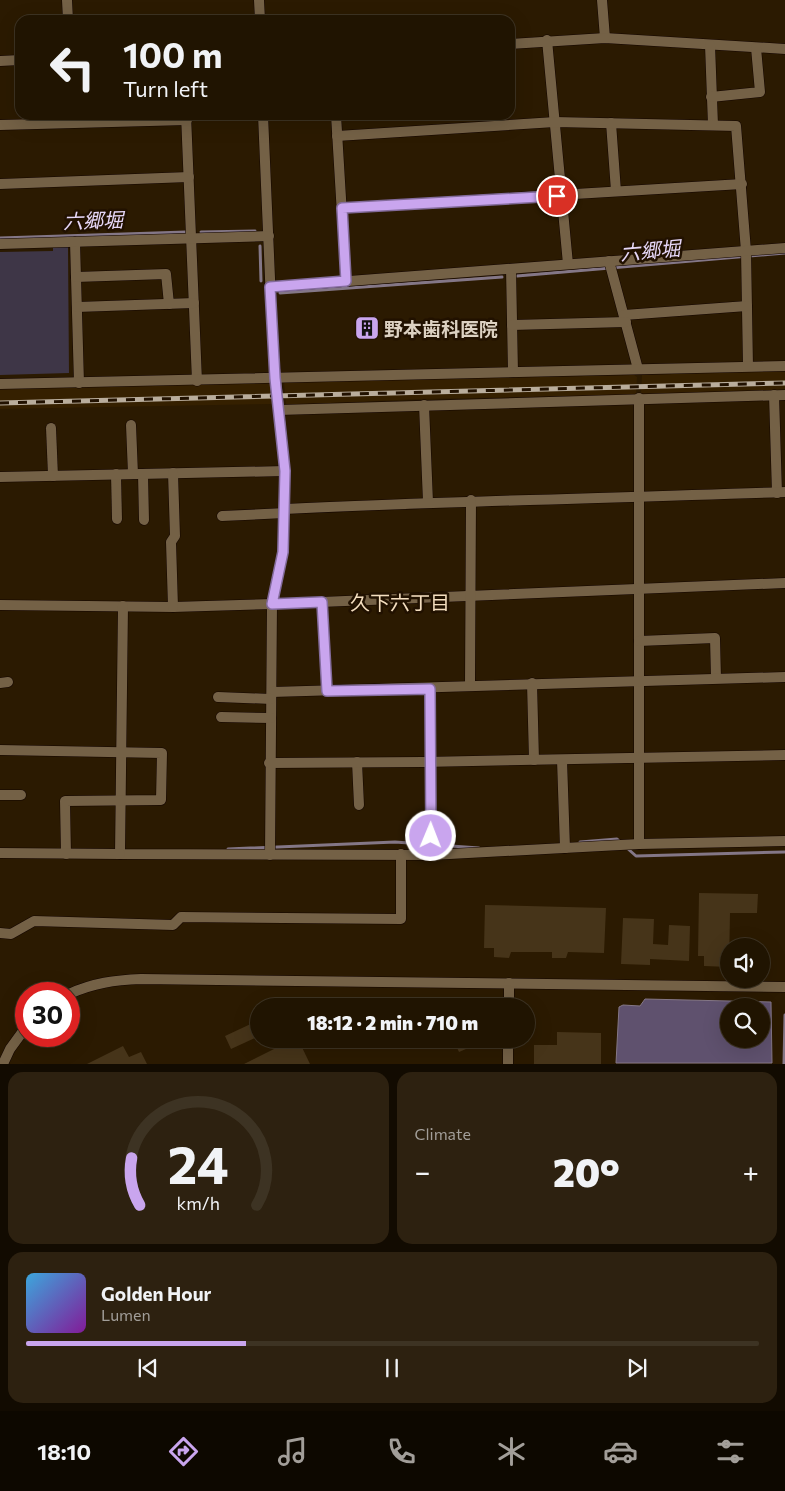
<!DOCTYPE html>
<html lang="en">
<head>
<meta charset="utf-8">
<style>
  :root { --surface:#201401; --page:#2d2110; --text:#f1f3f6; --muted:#a29e99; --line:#3d3323; --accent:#c9a5ee }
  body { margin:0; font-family:Commissioner,"Noto Sans JP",sans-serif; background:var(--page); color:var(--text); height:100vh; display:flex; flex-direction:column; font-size:19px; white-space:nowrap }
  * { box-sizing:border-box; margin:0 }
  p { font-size:16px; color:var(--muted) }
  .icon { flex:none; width:28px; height:28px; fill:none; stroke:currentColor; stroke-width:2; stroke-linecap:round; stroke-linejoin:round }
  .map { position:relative; height:1064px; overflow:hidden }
  .side { display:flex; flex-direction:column; gap:8px; padding:8px; background:#120b01; flex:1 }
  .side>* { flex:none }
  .hud { position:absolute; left:15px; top:15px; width:500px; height:105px; border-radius:15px; box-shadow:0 5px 20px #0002,0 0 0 1px var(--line); background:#201401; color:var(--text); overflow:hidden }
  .tools { position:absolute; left:720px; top:938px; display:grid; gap:10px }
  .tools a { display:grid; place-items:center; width:50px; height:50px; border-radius:50%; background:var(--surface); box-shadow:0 5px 20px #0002,0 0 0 1px var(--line); font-size:25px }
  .speed { position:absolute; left:15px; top:982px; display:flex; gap:10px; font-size:25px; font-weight:700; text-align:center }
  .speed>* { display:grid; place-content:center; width:65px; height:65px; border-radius:50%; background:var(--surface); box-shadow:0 5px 20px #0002,0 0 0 1px var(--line); line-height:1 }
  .speed .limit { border:8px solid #d22; background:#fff; color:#111 }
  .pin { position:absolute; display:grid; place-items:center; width:42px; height:42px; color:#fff; margin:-21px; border:2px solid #fff; border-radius:50%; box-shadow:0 1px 5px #0007 }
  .me { position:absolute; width:55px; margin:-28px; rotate:1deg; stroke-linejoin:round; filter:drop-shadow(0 0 4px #0008) }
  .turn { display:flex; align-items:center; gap:18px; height:105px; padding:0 25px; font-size:22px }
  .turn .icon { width:65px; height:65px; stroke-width:2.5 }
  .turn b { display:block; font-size:35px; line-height:42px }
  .big { font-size:38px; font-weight:800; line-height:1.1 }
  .side .tile { flex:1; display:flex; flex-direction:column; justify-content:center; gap:8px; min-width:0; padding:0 18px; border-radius:15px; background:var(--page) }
  .side .dial { align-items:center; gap:0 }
  .dial svg { height:130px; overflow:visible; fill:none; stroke:var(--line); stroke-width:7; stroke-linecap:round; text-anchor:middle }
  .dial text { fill:var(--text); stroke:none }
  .song { display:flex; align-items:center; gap:15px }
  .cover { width:60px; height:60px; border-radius:8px; background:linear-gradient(135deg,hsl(200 70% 55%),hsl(290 70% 35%)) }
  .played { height:5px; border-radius:2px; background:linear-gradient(90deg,var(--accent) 30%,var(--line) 30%) }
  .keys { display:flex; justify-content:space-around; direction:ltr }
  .heat { display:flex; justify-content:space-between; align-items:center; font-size:28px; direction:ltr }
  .side .tiles { flex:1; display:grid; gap:8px; grid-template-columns:1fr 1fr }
  .tile:last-child { grid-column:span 2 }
  .trip { position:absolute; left:250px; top:998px; width:285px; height:50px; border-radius:25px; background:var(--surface); box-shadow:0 5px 20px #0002,0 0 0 1px var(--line); font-weight:800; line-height:50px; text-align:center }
  .tabs { display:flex; height:80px; justify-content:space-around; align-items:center; background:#0d0800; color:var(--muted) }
  .tabs .icon { width:35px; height:35px }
  .tabs .current { color:var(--accent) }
  .tabs b { font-size:22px; color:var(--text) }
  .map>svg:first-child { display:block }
</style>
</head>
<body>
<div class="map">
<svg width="785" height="1064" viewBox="0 0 785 1064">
  <rect width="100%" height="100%" fill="#2b1a01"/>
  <g fill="#352000">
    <path d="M785 370V390L643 396 641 393 642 375Z"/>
    <path d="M634 375 637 377 636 395 420 399 286 405 284 382Z"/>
    <path d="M270 381 273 404 0 409V389Z"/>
  </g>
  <path fill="#3e3647" d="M53 247H68L69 373 0 375V252L53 251Z"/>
  <path fill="#5f516e" stroke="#847787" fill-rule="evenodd" d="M645 999 771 1002 772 1063H616L619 1007 623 1005 640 1006ZM729 1006H761V1039H729Z"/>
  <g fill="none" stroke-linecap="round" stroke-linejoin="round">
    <g stroke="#847787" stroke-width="3">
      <path d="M201 232 255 231"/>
      <path d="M0 238 186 232"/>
      <path d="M260 246 261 281"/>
      <path d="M517 276 785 253"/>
      <path d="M280 293 502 277"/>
      <path d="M580 842 617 839 620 842"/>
      <path d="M627 848 636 856 785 852"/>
      <path d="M228 849 395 842 479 848"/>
      <path d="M784 1064 785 1015"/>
    </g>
  </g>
  <g fill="#463419">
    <path d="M377 320 378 335 357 336 356 321Z"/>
    <path d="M699 893 758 894 757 913H730L729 967 704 966V956H698Z"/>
    <path d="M485 905 606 908 604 953 568 952 566 958H552V952H511L509 958 494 957V948H484Z"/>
    <path d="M623 918 654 919 653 944 668 945 669 925 690 926 689 961 650 959V965L621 964Z"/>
    <path d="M257 1021 259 1036 231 1049 225 1036Z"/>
    <path d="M557 1032 601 1033V1064H534V1045H557Z"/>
    <path d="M294 1039H298L310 1064H244Z"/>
    <path d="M453 1039H489L459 1052Z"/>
    <path d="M123 1046 129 1057 141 1052 147 1064H87Z"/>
  </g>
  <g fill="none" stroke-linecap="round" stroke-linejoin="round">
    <defs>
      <g id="minor">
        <path d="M67 0 68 20"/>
        <path d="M259 0 260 20"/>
        <path d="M602 0 605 38"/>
        <path d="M547 40 568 264"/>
        <path d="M510 44 605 38 785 49"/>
        <path d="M710 45 713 125"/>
        <path d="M0 61 20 60"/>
        <path d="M711 97 760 92 756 48"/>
        <path d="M186 115 197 381"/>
        <path d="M263 115 273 348 285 471 283 552 272 604 270 855"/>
        <path d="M336 115 346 281"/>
        <path d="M611 123 616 191"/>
        <path d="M0 125 187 120"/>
        <path d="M337 136 555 122 736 126 746 251 748 366"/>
        <path d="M0 184 189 177"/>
        <path d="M342 208 742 184"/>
        <path d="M75 242 79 383"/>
        <path d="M0 244 269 236"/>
        <path d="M609 261 638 369"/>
        <path d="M511 269 513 372"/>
        <path d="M76 277 166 274 169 304"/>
        <path d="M270 287 785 248"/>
        <path d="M77 307 194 303"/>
        <path d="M624 315 747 306"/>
        <path d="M512 325 626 322"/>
        <path d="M0 384 785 366"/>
        <path d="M774 395 777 493"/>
        <path d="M639 398V844"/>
        <path d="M424 405 428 502"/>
        <path d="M279 410 785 395"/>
        <path d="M131 425 133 474"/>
        <path d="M51 428 53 476"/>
        <path d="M116 474 117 519"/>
        <path d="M143 474 144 520"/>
        <path d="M0 477 285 471"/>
        <path d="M285 509C452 501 618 498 785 492"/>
        <path d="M222 516 285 513"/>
        <path d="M322 603 327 691"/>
        <path d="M0 605 173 607 272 604 785 583"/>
        <path d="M123 606 120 854 431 855 639 844 785 841"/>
        <path d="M173 607 171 542 175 536 173 473"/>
        <path d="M639 641 715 638 716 678"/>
        <path d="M0 683 8 682"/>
        <path d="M532 683 534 760"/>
        <path d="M470 684 471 500"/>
        <path d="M430 689 431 855"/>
        <path d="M272 692 785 677"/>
        <path d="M218 697 271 699"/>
        <path d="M221 717 271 718"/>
        <path d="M0 750 162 753 161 800 65 801 66 854"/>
        <path d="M562 760 565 848"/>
        <path d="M357 762 359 805"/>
        <path d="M269 763 423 762 785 755"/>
        <path d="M0 795H21"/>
        <path d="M0 853 120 854"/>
        <path d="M0 933 11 934 34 921 173 925 181 917 401 919V854"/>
        <path d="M69 994C93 983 115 980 141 979L785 987"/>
        <path d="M509 1006V983"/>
        <path d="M3 1064 10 1049 26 1027"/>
        <path d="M508 1064V1039"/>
      </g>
    </defs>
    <use href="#minor" stroke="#130500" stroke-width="11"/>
    <use href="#minor" stroke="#746146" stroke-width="10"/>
    <defs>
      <path id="rail" d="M0 403 785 383"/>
    </defs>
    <use href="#rail" stroke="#b9ad9c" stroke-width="5"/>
    <use href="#rail" stroke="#211100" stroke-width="3" stroke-dasharray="9" stroke-linecap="butt"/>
  </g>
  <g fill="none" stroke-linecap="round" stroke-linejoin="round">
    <defs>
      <path id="route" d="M431 836 430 689 327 691 322 602 272 604 283 552 285 471 275 378 270 287 346 281 342 208 557 196"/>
    </defs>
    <use href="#route" stroke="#836b9b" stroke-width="12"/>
    <use href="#route" stroke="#c9a5ee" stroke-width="9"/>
  </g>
  <defs>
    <symbol id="building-square" viewBox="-11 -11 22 22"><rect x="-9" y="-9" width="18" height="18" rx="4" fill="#c9a5ee" stroke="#211100"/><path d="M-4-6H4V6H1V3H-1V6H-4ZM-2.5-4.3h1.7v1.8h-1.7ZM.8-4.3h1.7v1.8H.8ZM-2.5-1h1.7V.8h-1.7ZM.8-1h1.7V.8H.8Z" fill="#111"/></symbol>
  </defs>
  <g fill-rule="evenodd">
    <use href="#building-square" x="353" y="314" width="28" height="28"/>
  </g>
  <g text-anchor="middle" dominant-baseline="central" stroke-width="5" stroke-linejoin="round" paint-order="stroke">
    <g font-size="19" font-weight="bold" fill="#dcd1c2" stroke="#211100" text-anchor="start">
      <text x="384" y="328">野本歯科医院</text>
    </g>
    <g font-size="20" font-style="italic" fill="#e6d7f7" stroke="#211100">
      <text transform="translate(93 220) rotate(-2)">六郷堀</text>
      <text transform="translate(650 250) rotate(-5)">六郷堀</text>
    </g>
    <g font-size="20" fill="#f4debf" stroke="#211100">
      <text x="400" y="602">久下六丁目</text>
    </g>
  </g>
</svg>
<div class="tools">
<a><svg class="icon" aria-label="sound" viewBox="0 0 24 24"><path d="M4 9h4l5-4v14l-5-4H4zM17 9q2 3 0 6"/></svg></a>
<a><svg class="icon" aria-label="search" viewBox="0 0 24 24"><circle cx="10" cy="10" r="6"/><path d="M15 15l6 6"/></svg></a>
</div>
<div class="speed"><div class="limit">30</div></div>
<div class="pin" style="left:557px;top:196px;background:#d93025"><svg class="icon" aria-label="arrive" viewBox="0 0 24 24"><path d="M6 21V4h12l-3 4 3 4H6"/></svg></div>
<svg class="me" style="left:431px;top:836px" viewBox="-20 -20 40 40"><circle r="17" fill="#c9a5ee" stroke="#fff" stroke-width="3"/><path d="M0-11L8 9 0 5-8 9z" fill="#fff"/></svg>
<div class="trip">18:12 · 2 min · 710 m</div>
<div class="hud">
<div class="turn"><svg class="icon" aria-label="left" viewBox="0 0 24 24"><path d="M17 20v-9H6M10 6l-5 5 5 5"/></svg><div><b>100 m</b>Turn left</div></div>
</div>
</div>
<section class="side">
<div class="tiles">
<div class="tile dial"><svg viewBox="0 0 100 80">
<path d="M14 69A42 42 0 1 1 86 69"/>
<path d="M14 69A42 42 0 0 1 9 40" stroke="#c9a5ee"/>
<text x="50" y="56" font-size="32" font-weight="700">24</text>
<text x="50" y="72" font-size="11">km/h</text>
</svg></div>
<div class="tile"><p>Climate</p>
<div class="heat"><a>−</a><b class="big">20°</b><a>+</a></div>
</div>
<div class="tile">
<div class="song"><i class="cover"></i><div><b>Golden Hour</b><p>Lumen</p></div></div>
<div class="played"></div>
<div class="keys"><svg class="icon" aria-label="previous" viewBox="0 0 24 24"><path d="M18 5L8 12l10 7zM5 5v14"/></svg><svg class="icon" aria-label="pause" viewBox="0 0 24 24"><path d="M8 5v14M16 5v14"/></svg><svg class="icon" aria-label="next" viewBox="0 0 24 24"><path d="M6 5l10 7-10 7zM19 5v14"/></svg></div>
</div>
</div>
</section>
<nav class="tabs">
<b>18:10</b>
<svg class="icon current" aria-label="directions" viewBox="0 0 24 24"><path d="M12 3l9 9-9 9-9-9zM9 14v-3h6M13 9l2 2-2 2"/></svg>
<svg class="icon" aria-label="music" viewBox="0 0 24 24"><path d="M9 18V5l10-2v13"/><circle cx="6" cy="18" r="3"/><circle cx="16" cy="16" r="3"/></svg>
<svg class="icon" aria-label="phone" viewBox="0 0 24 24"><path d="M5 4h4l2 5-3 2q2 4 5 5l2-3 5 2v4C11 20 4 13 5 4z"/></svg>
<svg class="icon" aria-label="climate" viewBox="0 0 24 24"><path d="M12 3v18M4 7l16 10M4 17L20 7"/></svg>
<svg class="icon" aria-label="car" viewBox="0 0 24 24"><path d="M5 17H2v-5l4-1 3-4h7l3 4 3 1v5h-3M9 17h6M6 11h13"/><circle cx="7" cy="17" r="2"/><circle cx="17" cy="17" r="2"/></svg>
<svg class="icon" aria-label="filters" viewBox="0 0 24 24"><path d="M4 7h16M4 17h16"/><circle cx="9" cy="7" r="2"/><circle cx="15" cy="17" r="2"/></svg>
</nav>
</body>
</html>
